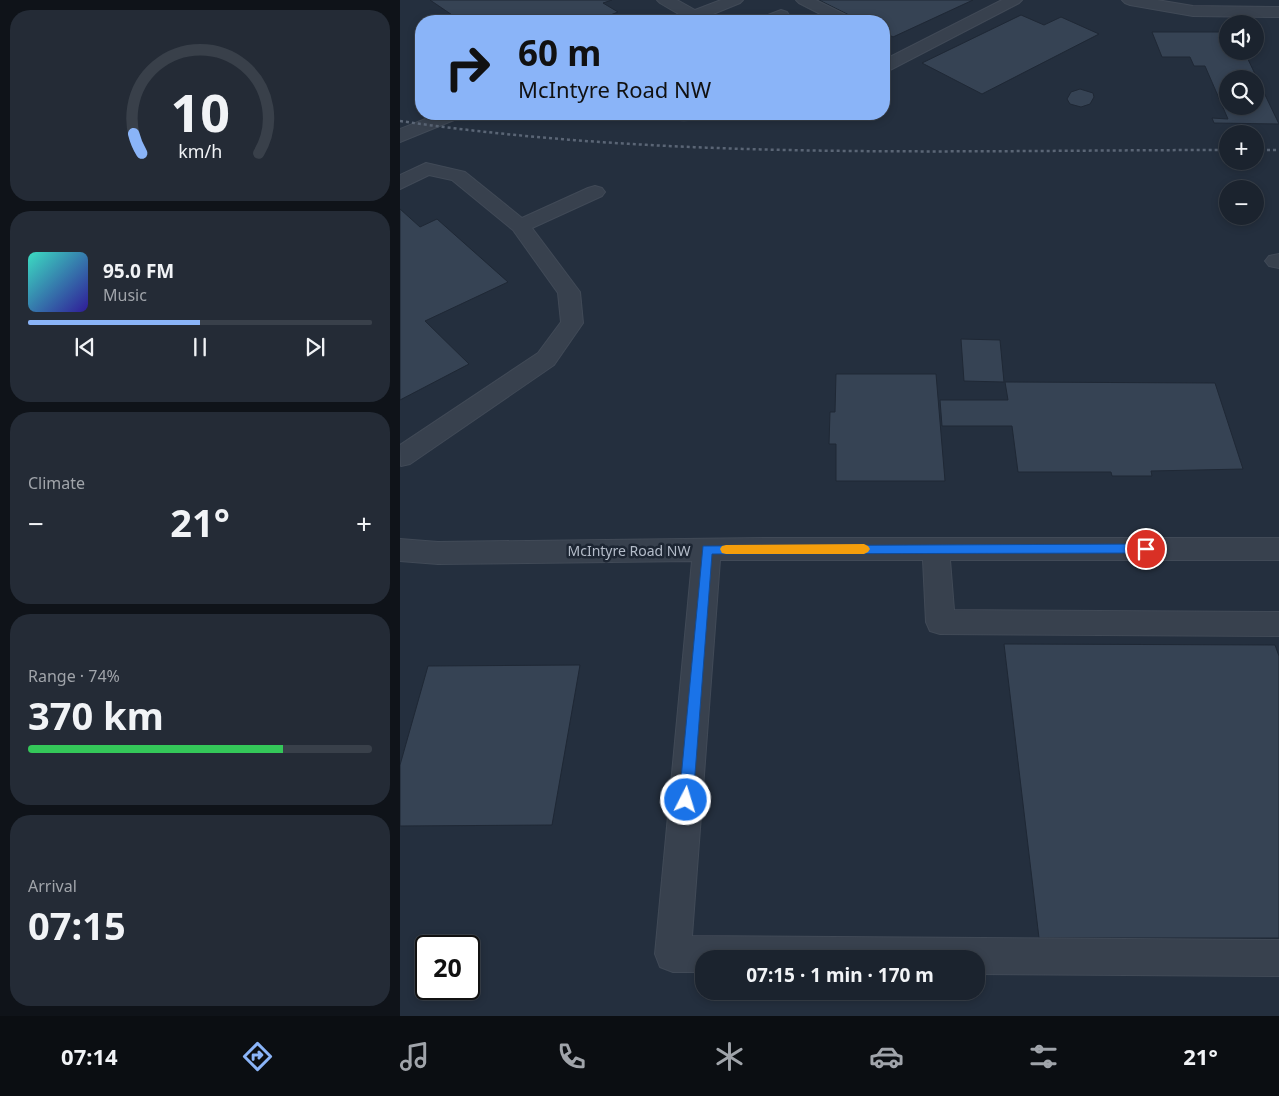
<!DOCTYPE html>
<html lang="en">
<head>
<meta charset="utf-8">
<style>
  :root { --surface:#1b232e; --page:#242b36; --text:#f1f3f6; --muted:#a0a4aa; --line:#39404a; --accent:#8ab4f8 }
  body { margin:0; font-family:"Noto Sans",sans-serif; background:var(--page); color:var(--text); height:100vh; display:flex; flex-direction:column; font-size:19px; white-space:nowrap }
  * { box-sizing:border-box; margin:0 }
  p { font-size:16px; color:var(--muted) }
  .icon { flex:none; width:28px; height:28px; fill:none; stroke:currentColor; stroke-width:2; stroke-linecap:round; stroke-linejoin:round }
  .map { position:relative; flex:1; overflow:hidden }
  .drawer { display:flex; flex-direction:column; gap:10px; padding:10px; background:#0f1319; width:400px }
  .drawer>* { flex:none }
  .top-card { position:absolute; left:15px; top:15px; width:475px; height:105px; border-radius:20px; box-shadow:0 2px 8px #0003,0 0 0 1px var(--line); background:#8ab4f8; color:#111; overflow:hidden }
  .controls { position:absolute; left:819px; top:15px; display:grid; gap:10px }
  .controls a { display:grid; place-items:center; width:45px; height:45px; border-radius:50%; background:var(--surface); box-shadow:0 2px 8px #0003,0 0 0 1px var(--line); font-size:25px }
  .speed { position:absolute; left:15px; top:935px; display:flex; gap:10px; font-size:25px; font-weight:700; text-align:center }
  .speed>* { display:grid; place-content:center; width:65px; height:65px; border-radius:50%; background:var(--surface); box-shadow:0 2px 8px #0003,0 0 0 1px var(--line); line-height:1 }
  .speed .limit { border:2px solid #111; border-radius:8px; background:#fff; color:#111 }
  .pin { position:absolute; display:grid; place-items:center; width:42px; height:42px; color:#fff; margin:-21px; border:2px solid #fff; border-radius:50%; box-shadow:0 1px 5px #0007 }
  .me { position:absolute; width:55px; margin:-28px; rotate:5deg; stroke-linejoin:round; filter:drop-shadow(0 0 4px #0008) }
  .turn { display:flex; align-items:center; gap:18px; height:105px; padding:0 20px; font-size:22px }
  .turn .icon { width:65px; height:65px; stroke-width:2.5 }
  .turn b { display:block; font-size:35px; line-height:42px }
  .big { font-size:38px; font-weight:700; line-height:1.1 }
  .drawer .card { flex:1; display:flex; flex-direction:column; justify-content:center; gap:8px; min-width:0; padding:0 18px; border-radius:20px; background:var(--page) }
  .drawer .dial { align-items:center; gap:0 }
  .dial svg { height:130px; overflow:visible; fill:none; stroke:var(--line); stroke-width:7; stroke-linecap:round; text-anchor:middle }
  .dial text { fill:var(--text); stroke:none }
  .song { display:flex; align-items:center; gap:15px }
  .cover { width:60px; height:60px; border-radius:8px; background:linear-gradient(135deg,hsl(170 70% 55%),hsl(250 70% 35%)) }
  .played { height:5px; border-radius:2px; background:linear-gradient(90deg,var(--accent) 50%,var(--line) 50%) }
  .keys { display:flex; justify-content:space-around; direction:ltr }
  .heat { display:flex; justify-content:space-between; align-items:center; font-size:28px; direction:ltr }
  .charge { height:8px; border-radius:4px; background:linear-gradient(90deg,#34c759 74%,var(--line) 0) }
  .trip { position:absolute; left:295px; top:950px; width:290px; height:50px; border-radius:20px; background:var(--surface); box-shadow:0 2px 8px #0003,0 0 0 1px var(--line); font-weight:700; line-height:50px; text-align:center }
  .menu { display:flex; height:80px; justify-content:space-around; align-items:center; background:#0b0e12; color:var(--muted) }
  .menu .icon { width:35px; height:35px }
  .menu .active { color:var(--accent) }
  .menu b { font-size:22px; color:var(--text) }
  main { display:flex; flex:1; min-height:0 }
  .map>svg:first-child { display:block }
</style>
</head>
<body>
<main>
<section class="drawer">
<div class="card dial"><svg viewBox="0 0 100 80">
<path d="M14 69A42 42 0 1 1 86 69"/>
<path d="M14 69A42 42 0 0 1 9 57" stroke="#8ab4f8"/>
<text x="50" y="56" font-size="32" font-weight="700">10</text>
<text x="50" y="72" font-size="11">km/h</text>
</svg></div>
<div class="card">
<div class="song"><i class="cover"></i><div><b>95.0 FM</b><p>Music</p></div></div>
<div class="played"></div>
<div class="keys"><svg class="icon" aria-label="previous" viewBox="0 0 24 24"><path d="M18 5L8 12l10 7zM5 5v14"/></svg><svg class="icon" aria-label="pause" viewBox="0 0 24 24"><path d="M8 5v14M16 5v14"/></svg><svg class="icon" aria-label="next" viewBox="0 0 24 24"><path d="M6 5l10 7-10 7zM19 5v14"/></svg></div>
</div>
<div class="card"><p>Climate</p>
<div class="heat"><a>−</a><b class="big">21°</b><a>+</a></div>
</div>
<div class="card"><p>Range · 74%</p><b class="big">370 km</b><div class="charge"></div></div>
<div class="card"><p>Arrival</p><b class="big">07:15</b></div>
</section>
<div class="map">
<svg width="879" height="1016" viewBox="0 0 879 1016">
  <rect width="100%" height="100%" fill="#242f3e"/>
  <g fill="#364354" stroke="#1f2835" fill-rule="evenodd">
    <path d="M30 0H212L203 3 218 12 195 21H61Z"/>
    <path d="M419 0H573L493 37 484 32V21H461Z"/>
    <path d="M621 15 644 25 661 17 699 34 582 94 522 63Z"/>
    <path d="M752 32H828V51H844L879 124 814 123 812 118 828 119 805 66H794L790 57H762ZM828 79H855V106H828Z"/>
    <path d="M680 89 693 93 694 97 690 104 681 107 670 104 667 99 671 92Z"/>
    <path d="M0 209 20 227 37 219 108 282 25 321 69 364 0 400Z"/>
    <path d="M561 339 600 340 604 382 564 381Z"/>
    <path d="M436 374H536L545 481H436V444H429L430 412H435Z"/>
    <path d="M605 382 815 383 843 469 751 471 752 476H712L711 472H618L612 426H542L540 400H608Z"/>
    <path d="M604 644 875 645 879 656V938H639Z"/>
    <path d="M180 665 152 825 0 826V765L28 666Z"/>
  </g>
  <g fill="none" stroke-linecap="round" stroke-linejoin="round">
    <defs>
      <g id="minor">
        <path d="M257 0H277L295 10 321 0H343L340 3 296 21H274L276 18 282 16 260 3Z"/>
        <path d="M396 0H416L452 18 454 21H434L399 3Z"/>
        <path d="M602 0H622L619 3 490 70 484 71V60Z"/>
        <path d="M722 0H757L793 6 879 7V17L793 16 730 5 725 3Z"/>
        <path d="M381 10 387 12 389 15C382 24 368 22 358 21L360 18Z"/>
        <path d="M38 114H62L59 118 0 142V129Z"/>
        <path d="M261 114H307L304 118C292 121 276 121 264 118Z"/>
        <path d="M26 163 65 172 122 218 188 188 195 186 202 188 205 192 202 196 132 228 180 292 183 323 154 365 10 464 1 466 0 445 138 353 161 322 158 293 113 230 52 180 29 175 0 189V175Z"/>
        <path d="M879 254V268L869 266 865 261 869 256Z"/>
        <path d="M362 538H879V560H550L554 610 879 612V636L540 634 530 631 526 622 523 560H320L292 936 879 940V976L576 974V959H304V972H273L260 967 255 954 292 561 38 564 0 561V539L38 542Z"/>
      </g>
    </defs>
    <use href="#minor" stroke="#414a57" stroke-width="2"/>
    <path stroke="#3f5557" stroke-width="2" stroke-dasharray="2.5 2.5" stroke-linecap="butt" d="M74 120 89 114"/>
    <use href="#minor" fill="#38414e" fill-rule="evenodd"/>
    <g stroke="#5a6575" stroke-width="2.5" stroke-dasharray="3 3" stroke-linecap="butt">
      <path d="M0 121C274 161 552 150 828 150"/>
      <path d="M855 150H879"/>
    </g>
  </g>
  <path fill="#1a73e8" stroke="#114b97" d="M746 544 750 545 752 549 750 552 746 553 312 554 293 800 291 805 286 807 281 805 279 800 303 546Z"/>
  <path fill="#f59e0b" d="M464 544 468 546 470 549 468 552 464 554H326L322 553 320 549 322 546 326 545Z"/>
  <g text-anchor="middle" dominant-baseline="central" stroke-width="5" stroke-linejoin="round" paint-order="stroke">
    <g font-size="14" fill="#b4bcc9" stroke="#1d2633">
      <text x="229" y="550">McIntyre Road NW</text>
    </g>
  </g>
</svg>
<div class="controls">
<a><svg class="icon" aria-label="sound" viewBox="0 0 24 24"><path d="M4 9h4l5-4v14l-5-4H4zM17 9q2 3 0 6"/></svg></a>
<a><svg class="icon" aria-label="search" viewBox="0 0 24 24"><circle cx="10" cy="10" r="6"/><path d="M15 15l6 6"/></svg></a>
<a>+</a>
<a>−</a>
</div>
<div class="speed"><div class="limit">20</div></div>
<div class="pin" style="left:746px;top:549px;background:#d93025"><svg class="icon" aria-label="arrive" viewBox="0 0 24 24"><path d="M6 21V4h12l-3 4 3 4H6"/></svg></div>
<svg class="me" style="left:286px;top:800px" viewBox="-20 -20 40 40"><circle r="17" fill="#1a73e8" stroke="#fff" stroke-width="3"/><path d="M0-11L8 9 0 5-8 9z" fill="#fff"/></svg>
<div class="trip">07:15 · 1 min · 170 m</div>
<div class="top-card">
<div class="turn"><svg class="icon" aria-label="right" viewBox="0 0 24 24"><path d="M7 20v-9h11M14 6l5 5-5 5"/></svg><div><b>60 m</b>McIntyre Road NW</div></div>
</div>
</div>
</main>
<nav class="menu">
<b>07:14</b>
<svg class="icon active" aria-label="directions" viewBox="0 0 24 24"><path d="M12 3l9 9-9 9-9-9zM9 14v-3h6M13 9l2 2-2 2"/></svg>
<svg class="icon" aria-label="music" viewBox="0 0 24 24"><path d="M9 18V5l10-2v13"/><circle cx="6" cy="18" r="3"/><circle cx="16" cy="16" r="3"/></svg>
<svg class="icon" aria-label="phone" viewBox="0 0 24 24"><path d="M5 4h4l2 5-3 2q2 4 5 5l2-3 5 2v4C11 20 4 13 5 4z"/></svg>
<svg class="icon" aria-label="climate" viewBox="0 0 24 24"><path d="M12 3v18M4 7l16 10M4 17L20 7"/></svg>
<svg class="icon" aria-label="car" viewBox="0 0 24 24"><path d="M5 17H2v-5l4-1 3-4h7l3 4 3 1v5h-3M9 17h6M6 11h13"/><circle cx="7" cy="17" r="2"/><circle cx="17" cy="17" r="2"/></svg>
<svg class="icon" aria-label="filters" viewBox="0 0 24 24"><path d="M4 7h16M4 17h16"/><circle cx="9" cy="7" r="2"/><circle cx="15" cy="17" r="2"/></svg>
<b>21°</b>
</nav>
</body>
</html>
